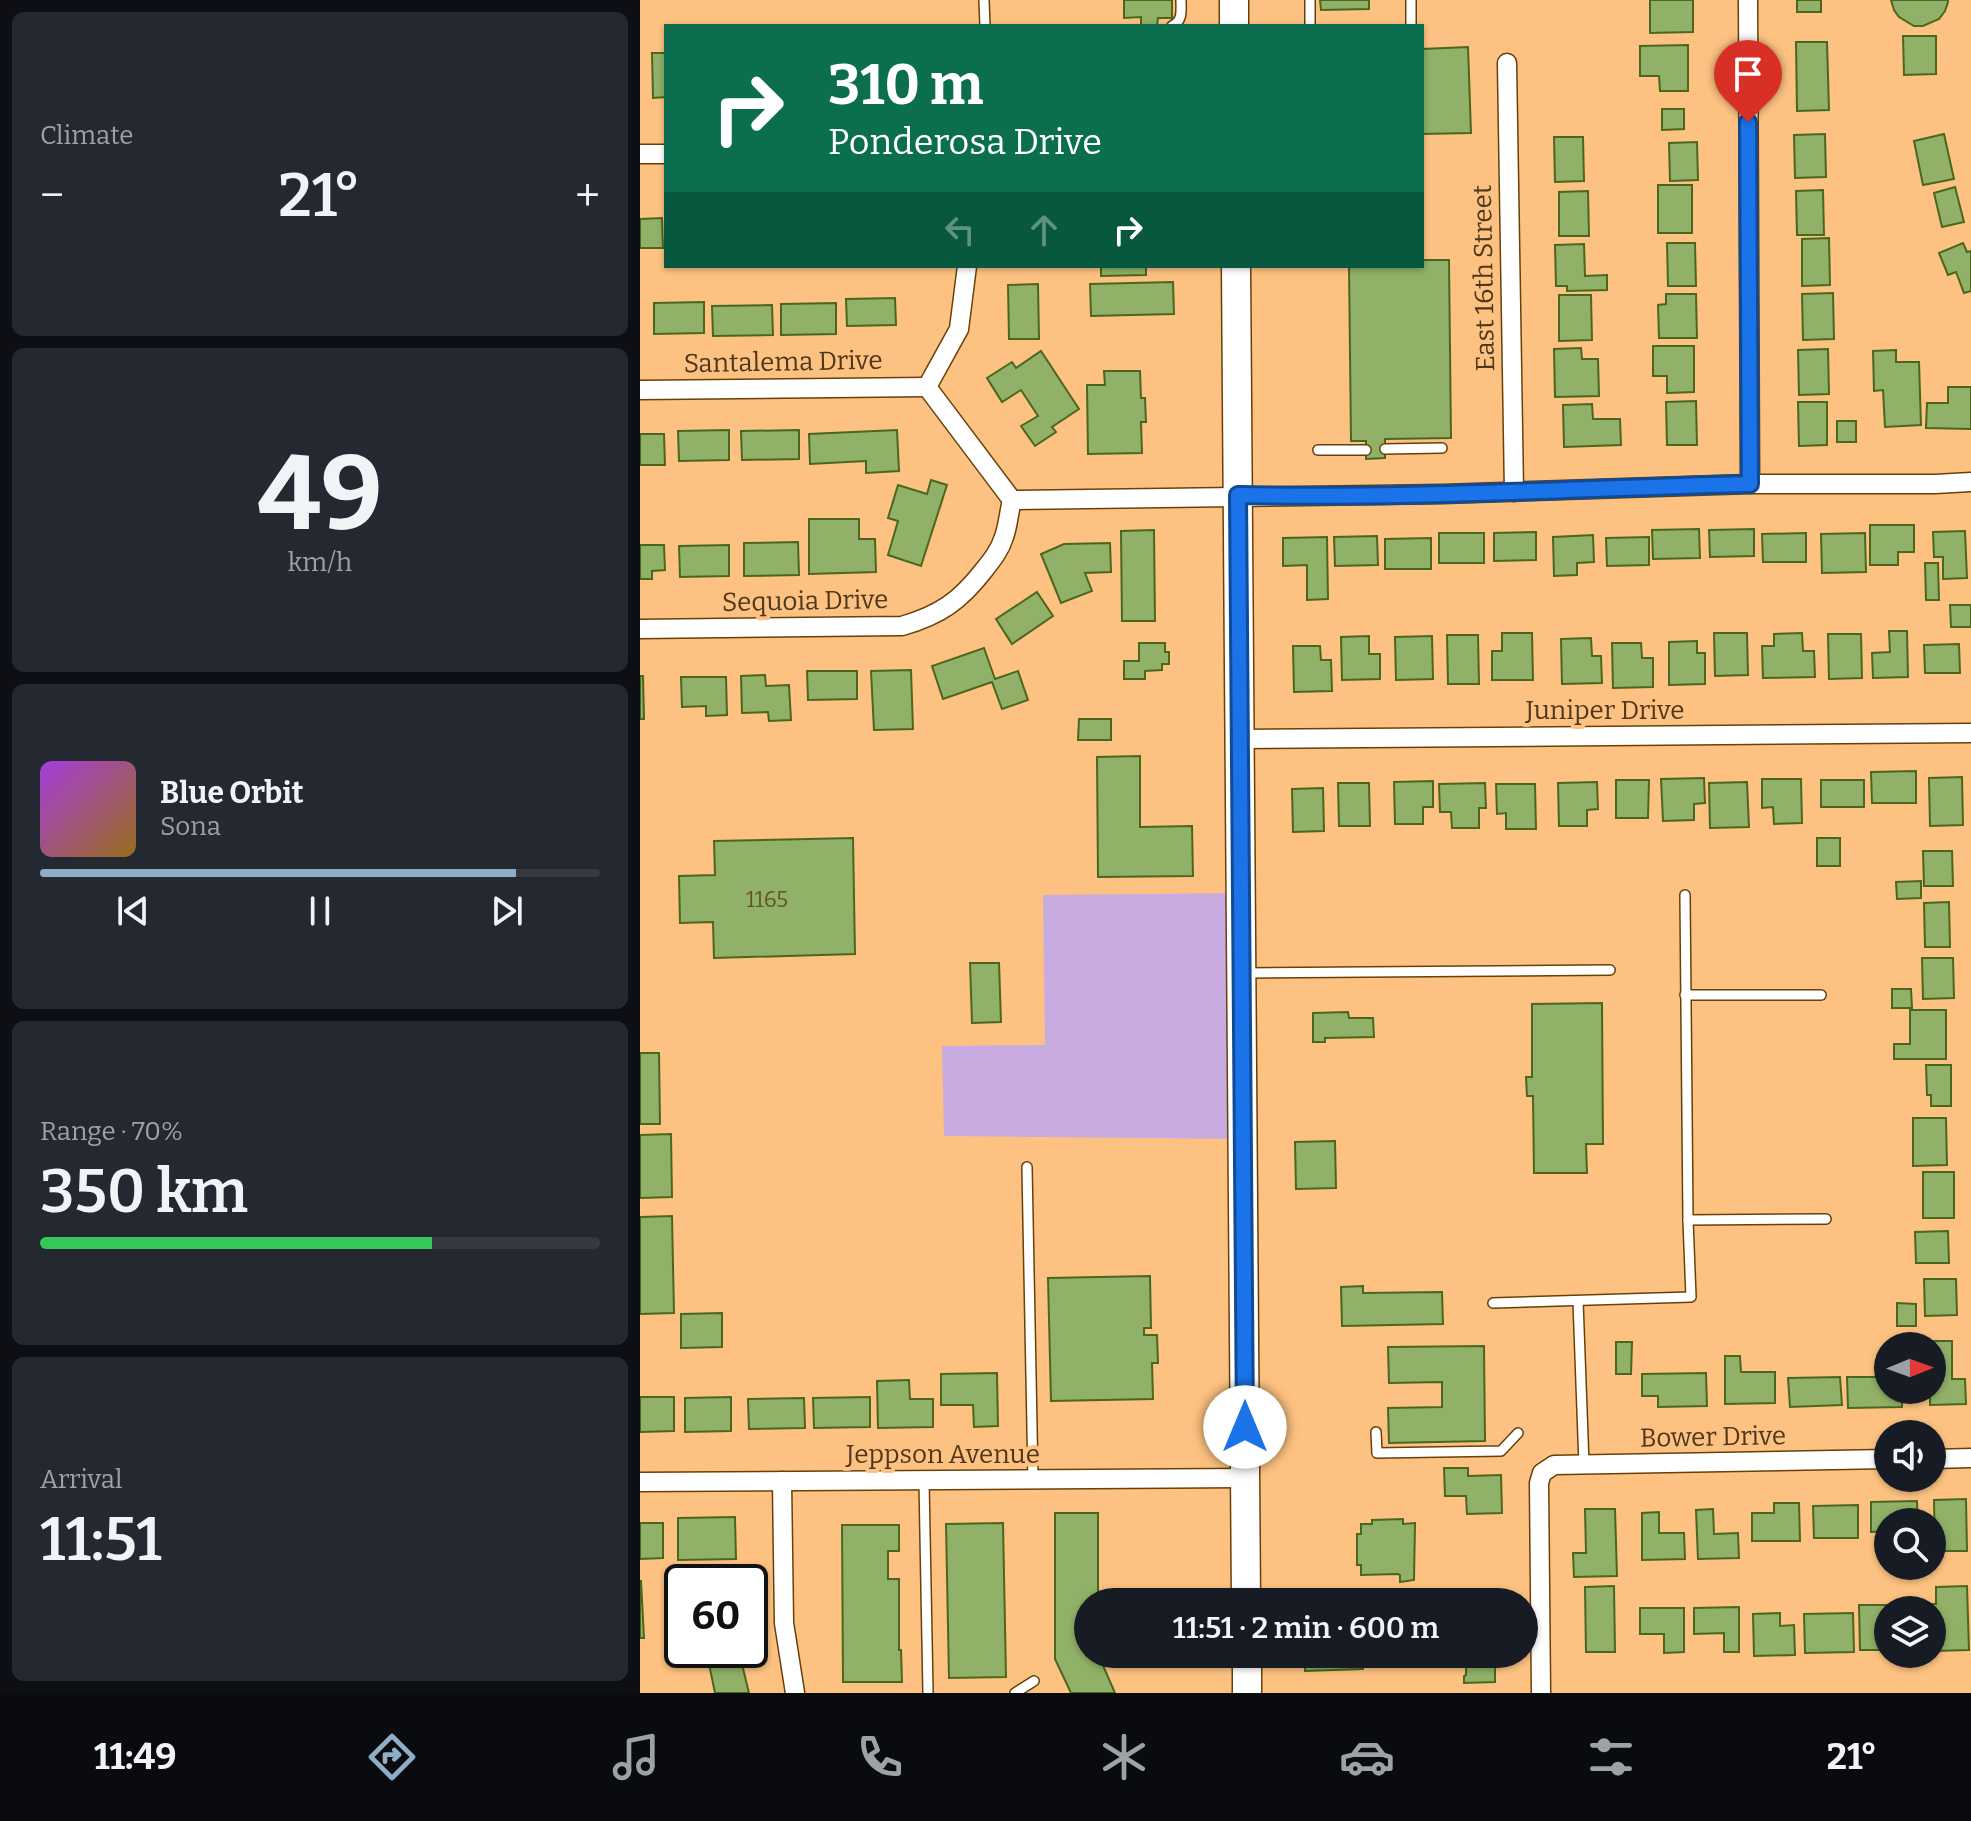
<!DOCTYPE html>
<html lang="en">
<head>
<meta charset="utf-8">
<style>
  :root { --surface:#171b24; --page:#242831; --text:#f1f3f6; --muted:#9ea1a6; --line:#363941; --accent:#8fadc7 }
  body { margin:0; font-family:Bitter,serif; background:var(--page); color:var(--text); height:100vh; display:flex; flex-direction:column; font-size:30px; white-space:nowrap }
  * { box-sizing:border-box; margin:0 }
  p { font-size:26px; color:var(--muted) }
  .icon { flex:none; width:44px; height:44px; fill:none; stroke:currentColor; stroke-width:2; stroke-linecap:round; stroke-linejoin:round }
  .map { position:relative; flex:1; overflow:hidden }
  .sheet { display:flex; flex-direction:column; gap:12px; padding:12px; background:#0d0f14; width:640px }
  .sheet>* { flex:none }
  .hud { position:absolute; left:24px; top:24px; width:760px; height:244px; border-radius:0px; box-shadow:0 2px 6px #0004; background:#0b6e4f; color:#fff; overflow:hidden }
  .needle { width:52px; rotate:89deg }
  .buttons { position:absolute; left:1234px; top:1332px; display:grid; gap:16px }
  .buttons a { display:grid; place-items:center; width:72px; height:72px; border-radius:50%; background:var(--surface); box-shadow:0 2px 6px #0004; font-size:40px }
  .speed { position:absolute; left:24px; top:1564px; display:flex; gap:16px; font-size:40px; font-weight:700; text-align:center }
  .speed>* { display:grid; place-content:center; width:104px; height:104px; border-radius:50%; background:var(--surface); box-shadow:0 2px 6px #0004; line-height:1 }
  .speed .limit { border:4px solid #111; border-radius:12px; background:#fff; color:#111 }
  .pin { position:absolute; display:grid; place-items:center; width:68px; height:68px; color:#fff; margin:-82px -34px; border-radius:50% 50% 50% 0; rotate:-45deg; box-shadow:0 0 8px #0007 }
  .pin .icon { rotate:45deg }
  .me { position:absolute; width:88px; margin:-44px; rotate:0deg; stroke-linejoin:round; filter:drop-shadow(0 0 6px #0008) }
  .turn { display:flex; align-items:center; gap:28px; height:168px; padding:0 32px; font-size:36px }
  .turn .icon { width:104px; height:104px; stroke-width:2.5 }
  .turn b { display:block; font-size:56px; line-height:68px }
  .lanes { display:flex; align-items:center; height:76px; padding:0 32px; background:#0003; justify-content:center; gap:40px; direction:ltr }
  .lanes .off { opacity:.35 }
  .big { font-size:60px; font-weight:600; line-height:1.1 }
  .sheet .tile { flex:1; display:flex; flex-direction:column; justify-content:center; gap:12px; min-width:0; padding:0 28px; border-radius:12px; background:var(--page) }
  .sheet .dial { align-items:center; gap:0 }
  .dial b { font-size:104px; line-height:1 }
  .song { display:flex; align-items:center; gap:24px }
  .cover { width:96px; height:96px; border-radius:12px; background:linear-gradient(135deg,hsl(280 70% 55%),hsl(40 70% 35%)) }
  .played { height:8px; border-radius:4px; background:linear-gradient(90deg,var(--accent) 85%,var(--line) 85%) }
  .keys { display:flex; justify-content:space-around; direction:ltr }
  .heat { display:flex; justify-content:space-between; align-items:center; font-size:44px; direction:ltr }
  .charge { height:12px; border-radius:6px; background:linear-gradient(90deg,#34c759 70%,var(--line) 0) }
  .trip { position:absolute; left:434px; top:1588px; width:464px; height:80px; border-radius:40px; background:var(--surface); box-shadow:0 2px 6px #0004; font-weight:600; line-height:80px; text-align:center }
  .tabs { display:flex; height:128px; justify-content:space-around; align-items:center; background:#090b0e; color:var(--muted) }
  .tabs .icon { width:56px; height:56px }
  .tabs .active { color:var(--accent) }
  .tabs b { font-size:36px; color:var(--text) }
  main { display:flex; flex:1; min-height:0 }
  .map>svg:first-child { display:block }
</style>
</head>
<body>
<main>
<section class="sheet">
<div class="tile"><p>Climate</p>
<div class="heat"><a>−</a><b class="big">21°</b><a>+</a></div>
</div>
<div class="tile dial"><b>49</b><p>km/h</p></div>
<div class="tile">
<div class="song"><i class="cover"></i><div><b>Blue Orbit</b><p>Sona</p></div></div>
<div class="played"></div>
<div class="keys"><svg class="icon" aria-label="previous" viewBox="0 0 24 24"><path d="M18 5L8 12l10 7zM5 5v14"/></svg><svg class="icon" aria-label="pause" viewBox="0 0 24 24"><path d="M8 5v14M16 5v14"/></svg><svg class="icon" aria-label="next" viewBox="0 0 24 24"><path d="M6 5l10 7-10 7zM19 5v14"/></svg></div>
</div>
<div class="tile"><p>Range · 70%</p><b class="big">350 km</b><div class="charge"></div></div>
<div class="tile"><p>Arrival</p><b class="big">11:51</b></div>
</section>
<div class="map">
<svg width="1331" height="1693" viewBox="0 0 1331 1693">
  <rect width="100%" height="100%" fill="#fdc281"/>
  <path fill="#c7abe1" d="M601 893 603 1139 304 1136 302 1046 405 1045 403 895Z"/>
  <g fill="#90b167" stroke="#4a671d" stroke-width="2">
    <path d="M484 0H532V18H518L517 26H501V17L484 18Z"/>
    <path d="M680 0H729V9L681 10Z"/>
    <path d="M1010 0H1053V32L1010 33Z"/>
    <rect x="1157" y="0" width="24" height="12"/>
    <path d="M1251 0H1308V2L1305 11 1299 19 1283 26H1274L1259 17 1254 10Z"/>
    <path d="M1263 36H1296V74L1264 75Z"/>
    <path d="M1156 42H1187L1189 110 1157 111Z"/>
    <path d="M1048 45V91H1020L1019 76H1000V46Z"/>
    <path d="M828 47 831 133 782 134V49Z"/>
    <path d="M12 53H26V97L13 98Z"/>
    <path d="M1022 109H1044V129L1022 130Z"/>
    <path d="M1185 134 1186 177 1155 178 1154 135Z"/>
    <path d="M1304 134 1314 179 1283 185 1274 141Z"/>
    <path d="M914 137H943L944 181 915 182Z"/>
    <path d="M1057 142 1058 180 1030 181 1029 143Z"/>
    <rect x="1018" y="185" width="34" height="48"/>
    <path d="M1315 187 1324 222 1302 227 1294 193Z"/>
    <path d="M1183 190 1184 235H1157L1156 191Z"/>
    <path d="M948 191 949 236H919V192Z"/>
    <path d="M22 218 23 248H0V219Z"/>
    <path d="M1189 238 1190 285 1162 286V239Z"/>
    <path d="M1027 243H1055L1056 286H1028Z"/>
    <path d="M1323 243 1327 252 1331 251V291L1324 293 1316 272 1308 275 1299 253Z"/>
    <path d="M944 244 945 276 967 275V290L927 291V286H916L915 245Z"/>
    <path d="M782 260H809L811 438 745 439V458L726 459V441H711L709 266H782Z"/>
    <path d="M461 266H506V275L461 276Z"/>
    <path d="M533 282 534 314 451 316 450 284Z"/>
    <path d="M398 284 399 339H369L368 285Z"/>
    <path d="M1193 293 1194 339 1163 340 1162 294Z"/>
    <path d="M1026 294H1056L1057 338H1019L1018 305 1026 304Z"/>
    <path d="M919 295H951L952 340 919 341Z"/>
    <path d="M255 298 256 325 207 326 206 299Z"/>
    <path d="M64 302V333L14 334V303Z"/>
    <path d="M196 303V334L141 335V304Z"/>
    <path d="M132 305 133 335 73 336 72 306Z"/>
    <path d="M1013 346H1054V392L1027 393V376H1013Z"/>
    <path d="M941 348 942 359H958L959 396 915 397 914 349Z"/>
    <path d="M1188 349 1189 394 1159 395 1158 350Z"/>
    <path d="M1256 350V362H1279L1281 425 1245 427 1243 390 1234 391 1233 351Z"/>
    <path d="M401 351 439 409 412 427 416 432 395 446 381 426 398 416 381 390 362 402 347 378 372 362 376 368Z"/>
    <path d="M464 371H500L501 398H505L506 422H501L502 453 448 454 447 385H465Z"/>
    <path d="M1308 387H1331V429L1286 428 1287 403H1308Z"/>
    <path d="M1056 401 1057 445H1027L1026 402Z"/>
    <path d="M1158 402H1187V445L1159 446Z"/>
    <path d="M952 404 953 419H980L981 445 924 447 923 405Z"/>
    <rect x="1197" y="421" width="19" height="21"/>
    <path d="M89 430V460L39 461 38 431Z"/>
    <path d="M159 430V459L102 460 101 431Z"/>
    <path d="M257 430 259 471 226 473V461L170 464 169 434Z"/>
    <path d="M0 434H24L25 465H0Z"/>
    <path d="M291 480 307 485 281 566 248 555 258 521 248 518 258 485 287 494Z"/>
    <path d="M169 519H219V539H235L236 572 169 574Z"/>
    <path d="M1230 525H1274V552H1258V565H1230Z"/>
    <path d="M1059 529 1060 558 1013 559 1012 530Z"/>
    <path d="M1114 529V556L1070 557 1069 530Z"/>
    <path d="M514 530 515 621H482L481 531Z"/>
    <path d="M1325 531 1327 578 1303 579V557H1294L1293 532Z"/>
    <path d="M896 532V560L854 561V533Z"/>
    <rect x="799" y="533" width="45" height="30"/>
    <path d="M1166 533V562H1123L1122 534Z"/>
    <path d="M1225 533 1226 572 1182 573 1181 534Z"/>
    <path d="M953 535 954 562 937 563V575L914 576 913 537Z"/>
    <path d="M737 536 738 565 695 566 694 537Z"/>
    <path d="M687 537 688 599 667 600V565L643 566V538Z"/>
    <path d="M1009 537V565L967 566 966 538Z"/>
    <path d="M791 538V569H745V539Z"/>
    <path d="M158 542 159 575 104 576V543Z"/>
    <path d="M470 543 471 572 445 573 452 591 421 603 401 554 424 544Z"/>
    <path d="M0 545H24L25 570 12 571V579H0Z"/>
    <path d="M89 545V576L40 577 39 546Z"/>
    <path d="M1285 563H1298L1299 600H1286Z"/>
    <path d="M397 592 413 616 372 644 356 619Z"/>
    <path d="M1310 605H1331V627H1311Z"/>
    <path d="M1249 631H1267L1268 677 1233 678 1232 653 1250 652Z"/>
    <path d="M862 633H892L893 680H852V651H862Z"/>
    <path d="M1074 633H1107L1108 675 1075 676Z"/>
    <path d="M1162 633 1163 651H1174L1175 677 1123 678 1122 646H1134V634Z"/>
    <path d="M1188 634H1221L1222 678 1189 679Z"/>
    <path d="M807 635H838L839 684H808Z"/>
    <path d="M729 636V654H740V679L702 680 701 637Z"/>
    <path d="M792 636 793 679 756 680 755 637Z"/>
    <path d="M951 638 952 656H961L962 683 922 684 921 639Z"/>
    <path d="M1057 641V653H1065V684L1029 685V642Z"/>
    <path d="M499 643H525V652H529V664H522V670L505 671V679H484V661H499Z"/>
    <path d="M972 643H1001L1002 658H1013V687L973 688Z"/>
    <path d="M1319 644 1320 673H1285L1284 645Z"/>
    <path d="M653 646H680L681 660H691L692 691 654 692Z"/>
    <path d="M344 648 355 679 378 671 388 700 362 709 352 682 303 699 292 666Z"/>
    <path d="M271 670 273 729 234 730 231 671Z"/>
    <path d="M167 671H217V699L168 700Z"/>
    <path d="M125 675 126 686 149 685 151 720 129 721 128 712 102 713 101 676Z"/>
    <path d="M0 676H3L4 719H0Z"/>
    <path d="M41 677H86L87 715 66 716V706L42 707Z"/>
    <path d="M439 719H471V740H438Z"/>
    <path d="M500 756V827L552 826 553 876 458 877 457 757Z"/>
    <path d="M1276 771V803H1232L1231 772Z"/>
    <path d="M1322 777 1323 825 1290 826 1289 778Z"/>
    <path d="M1064 778 1065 803 1054 804V820L1023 821 1021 779Z"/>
    <path d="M1122 779H1161L1162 823 1134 824 1133 807 1122 808Z"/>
    <path d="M976 780H1009L1008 818H976Z"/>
    <rect x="1181" y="780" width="43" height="27"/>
    <path d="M793 781V807H783V824H755L754 782Z"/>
    <path d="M957 782 958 809 947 810V826H919L918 783Z"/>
    <path d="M1107 782 1109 827 1070 828 1069 783Z"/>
    <path d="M698 783H729L730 826H699Z"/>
    <path d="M845 783 846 808H839V828H812L811 812H800L799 784Z"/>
    <path d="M856 784H895L896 829H866V813L857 814Z"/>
    <path d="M683 788 684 831 653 832 652 789Z"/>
    <path d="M213 838 215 954 74 958 73 922 40 923 39 876 75 875 74 841Z"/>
    <rect x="1177" y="838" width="23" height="28"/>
    <path d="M1283 851H1312L1313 886H1284Z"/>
    <path d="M1281 881V898L1257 899 1256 882Z"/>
    <path d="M1309 902 1310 947H1285L1284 903Z"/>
    <path d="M1282 958H1313L1314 998 1283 999Z"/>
    <path d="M330 963H359L361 1022 332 1023Z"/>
    <path d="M1252 989H1271L1272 1008H1252Z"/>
    <path d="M962 1003 963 1144H946L947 1173H894L893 1096H887L886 1077H892V1004Z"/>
    <path d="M1270 1010H1306V1059H1254V1044H1270Z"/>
    <path d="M708 1012 709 1018H733L734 1037 685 1038V1042H673V1013Z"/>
    <path d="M0 1053H19L20 1124H0Z"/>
    <path d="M1286 1065H1311V1106H1291V1095H1287Z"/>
    <path d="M1273 1118H1306L1307 1165 1273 1166Z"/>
    <path d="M31 1134 32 1197 0 1198V1135Z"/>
    <path d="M695 1141 696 1188 656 1189 655 1142Z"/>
    <rect x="1283" y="1172" width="31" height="46"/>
    <path d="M32 1216 34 1313 0 1314V1217Z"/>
    <path d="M1308 1231 1309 1263H1276L1275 1232Z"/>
    <path d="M510 1276 511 1328H504V1335H517L518 1363H512L513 1399 411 1401 408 1278Z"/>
    <path d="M1284 1279H1316L1317 1315 1285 1316Z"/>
    <path d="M723 1286V1293L802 1292 803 1324 702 1326 701 1287Z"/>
    <path d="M1257 1303 1276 1304V1326H1257Z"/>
    <path d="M82 1313V1347L41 1348V1314Z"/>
    <path d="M1289 1341H1312V1379H1325L1326 1404 1290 1405V1390H1292V1346H1289Z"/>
    <path d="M976 1342H992L991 1374H976Z"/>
    <path d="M844 1346 845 1441 749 1443 748 1408 802 1407V1382L749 1383 748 1347Z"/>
    <path d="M1085 1356H1100L1101 1372H1135V1403L1085 1404Z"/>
    <path d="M357 1373 358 1426 334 1427 333 1405H301V1374Z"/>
    <path d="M1066 1373 1067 1406 1018 1407V1396H1002V1374Z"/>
    <path d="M1200 1377 1202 1405 1150 1407 1148 1378Z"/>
    <path d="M1207 1377H1248V1390H1262V1407L1208 1408Z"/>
    <path d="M269 1380 270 1399H293V1427L238 1428 237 1381Z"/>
    <path d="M0 1397H34V1431L0 1432Z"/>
    <path d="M91 1397V1431L45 1432V1398Z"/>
    <path d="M230 1397V1427L174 1428 173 1398Z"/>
    <path d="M164 1398 165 1428 109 1429 108 1399Z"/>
    <path d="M804 1468H828V1476L861 1475 862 1513 827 1514 826 1496H805Z"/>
    <path d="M1326 1499 1327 1551H1295L1294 1500Z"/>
    <path d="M1277 1501 1278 1522H1248V1531L1231 1532V1502Z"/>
    <path d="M1134 1503H1159L1160 1541H1112V1513H1134Z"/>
    <path d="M1218 1505V1538H1174L1173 1506Z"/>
    <path d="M945 1509H975L977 1576 934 1577 933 1553H946Z"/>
    <path d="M1073 1509 1074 1534 1098 1533 1099 1558 1058 1559 1056 1510Z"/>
    <path d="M1019 1512V1533H1044L1045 1559 1002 1560V1513Z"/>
    <path d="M415 1513H458V1602H448V1654H458L475 1693H431L415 1659Z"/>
    <path d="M95 1517 96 1559 38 1560V1518Z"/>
    <path d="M763 1519V1524L775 1523 774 1580 760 1582V1575L758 1574 721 1575V1565H717V1534H721V1524H732V1520Z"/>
    <path d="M0 1523H23V1558L0 1559Z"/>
    <path d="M363 1523 366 1677 309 1678 306 1524Z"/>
    <path d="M202 1525H259V1551H248V1579H259V1650H261L262 1682H203Z"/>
    <path d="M0 1581H1L4 1638H0Z"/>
    <path d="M974 1586 975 1652H946L945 1587Z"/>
    <path d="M1327 1586 1329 1650 1293 1651 1291 1604H1296V1587Z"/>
    <path d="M1219 1605H1258L1259 1610H1248V1650H1220Z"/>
    <path d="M1099 1607V1652H1084V1633L1054 1634V1608Z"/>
    <path d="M1000 1608H1044V1652L1024 1653V1634H1000Z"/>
    <path d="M1140 1613V1626L1154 1625 1155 1655 1114 1656 1113 1614Z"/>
    <path d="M1213 1613 1214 1652 1165 1653 1164 1614Z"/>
    <path d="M99 1652 109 1693H75L68 1659Z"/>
    <path d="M665 1654H723V1669L665 1671Z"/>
    <path d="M826 1654H855V1682L824 1683V1676L826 1675Z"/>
  </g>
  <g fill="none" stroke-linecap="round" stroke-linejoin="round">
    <defs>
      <g id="lane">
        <path d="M344 0 345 26"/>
        <path d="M670 0V26"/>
        <path d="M771 0V26"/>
        <path d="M532 26C543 21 541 11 541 0"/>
        <path d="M745 449 802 448"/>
        <path d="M678 450H726"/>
        <path d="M606 973 970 970"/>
        <path d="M1045 995H1181"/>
        <path d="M387 1167 393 1480"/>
        <path d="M1048 1220 1186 1219"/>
        <path d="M938 1301 944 1465"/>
        <path d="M853 1303 1051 1297 1048 1220 1045 895"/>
        <path d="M736 1432 737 1453 861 1451 878 1433"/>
        <path d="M284 1481 288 1693"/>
        <path d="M375 1693 394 1681"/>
      </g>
      <g id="street">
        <path d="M1108 0 1110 484"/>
        <path d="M867 63 874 492"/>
        <path d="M0 154H26"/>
        <path d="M327 266 319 329 287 387 372 500"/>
        <path d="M0 390 287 387"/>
        <path d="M372 500 803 494 1110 484H1295L1331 482"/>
        <path d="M0 629 262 626C300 615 320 601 344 570 352 560 360 550 364 537 368 526 369 512 372 500"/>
        <path d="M600 739 1331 733"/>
        <path d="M1292 1459 1331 1458"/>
        <path d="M142 1481 144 1623 155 1693"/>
        <path d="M0 1482 605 1478"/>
        <path d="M901 1693 899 1483 902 1473 914 1465 1248 1459"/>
      </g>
      <g id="primary">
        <path d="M594 0V26"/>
        <path d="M596 266 606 1602"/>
        <path d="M607 1654V1693"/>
      </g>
    </defs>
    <use href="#lane" stroke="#684008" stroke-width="12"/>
    <use href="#street" stroke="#684008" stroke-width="21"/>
    <use href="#primary" stroke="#684008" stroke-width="31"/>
    <use href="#lane" stroke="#fff" stroke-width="9"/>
    <use href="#street" stroke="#fff" stroke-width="18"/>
    <use href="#primary" stroke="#fff" stroke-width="28"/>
  </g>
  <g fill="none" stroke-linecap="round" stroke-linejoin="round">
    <defs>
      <path id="route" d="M605 1427 598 495C769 499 939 488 1110 484L1108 122"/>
    </defs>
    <use href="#route" stroke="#114b97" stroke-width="20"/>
    <use href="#route" stroke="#1a73e8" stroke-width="14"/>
  </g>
  <g text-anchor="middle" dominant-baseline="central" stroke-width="8" stroke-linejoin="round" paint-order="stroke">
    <g font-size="22" fill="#5f562e">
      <text x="127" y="899">1165</text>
    </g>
    <g font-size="26" fill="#4f371b" stroke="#fdc281">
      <text transform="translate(844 278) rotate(-91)">East 16th Street</text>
      <text transform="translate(143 362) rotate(-1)">Santalema Drive</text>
      <text transform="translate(165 601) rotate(-1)">Sequoia Drive</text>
      <text x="965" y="710">Juniper Drive</text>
      <text transform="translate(1073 1437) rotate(-1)">Bower Drive</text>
      <text x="303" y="1454">Jeppson Avenue</text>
    </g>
  </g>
</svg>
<div class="buttons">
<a><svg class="needle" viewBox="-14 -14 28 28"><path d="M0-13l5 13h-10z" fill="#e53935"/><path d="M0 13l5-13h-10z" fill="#9ea1a6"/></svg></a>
<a><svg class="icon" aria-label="sound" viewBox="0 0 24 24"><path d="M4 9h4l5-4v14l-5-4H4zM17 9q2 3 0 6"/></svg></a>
<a><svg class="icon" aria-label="search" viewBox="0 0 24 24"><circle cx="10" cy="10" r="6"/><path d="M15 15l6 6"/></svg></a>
<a><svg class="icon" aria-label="layers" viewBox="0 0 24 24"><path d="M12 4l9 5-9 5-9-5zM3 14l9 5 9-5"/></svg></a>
</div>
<div class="speed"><div class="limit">60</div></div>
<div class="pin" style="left:1108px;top:122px;background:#d93025"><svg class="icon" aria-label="arrive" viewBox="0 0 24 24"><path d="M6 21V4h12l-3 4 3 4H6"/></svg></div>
<svg class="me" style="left:605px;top:1427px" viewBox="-20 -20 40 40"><circle r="19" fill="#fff"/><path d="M0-13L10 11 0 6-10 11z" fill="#1a73e8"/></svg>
<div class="trip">11:51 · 2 min · 600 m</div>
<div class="hud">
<div class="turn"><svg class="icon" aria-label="right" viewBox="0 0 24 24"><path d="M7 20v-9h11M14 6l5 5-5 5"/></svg><div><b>310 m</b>Ponderosa Drive</div></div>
<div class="lanes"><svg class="icon off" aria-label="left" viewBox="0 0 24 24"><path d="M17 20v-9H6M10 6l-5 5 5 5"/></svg><svg class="icon off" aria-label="ahead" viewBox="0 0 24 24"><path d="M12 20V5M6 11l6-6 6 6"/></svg><svg class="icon" aria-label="right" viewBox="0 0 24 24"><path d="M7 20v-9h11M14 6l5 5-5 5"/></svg></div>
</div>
</div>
</main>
<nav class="tabs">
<b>11:49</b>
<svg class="icon active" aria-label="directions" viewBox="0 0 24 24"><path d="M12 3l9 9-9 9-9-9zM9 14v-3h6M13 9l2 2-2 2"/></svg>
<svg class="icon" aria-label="music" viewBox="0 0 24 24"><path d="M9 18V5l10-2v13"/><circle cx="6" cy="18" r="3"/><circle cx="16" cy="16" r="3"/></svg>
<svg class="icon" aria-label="phone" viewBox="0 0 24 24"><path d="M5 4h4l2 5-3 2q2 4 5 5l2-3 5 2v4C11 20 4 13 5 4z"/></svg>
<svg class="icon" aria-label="climate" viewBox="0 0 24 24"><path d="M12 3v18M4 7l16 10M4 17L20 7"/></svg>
<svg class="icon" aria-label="car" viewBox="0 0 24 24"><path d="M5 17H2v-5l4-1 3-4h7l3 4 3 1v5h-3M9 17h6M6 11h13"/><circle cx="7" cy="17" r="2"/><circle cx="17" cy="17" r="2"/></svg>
<svg class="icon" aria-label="filters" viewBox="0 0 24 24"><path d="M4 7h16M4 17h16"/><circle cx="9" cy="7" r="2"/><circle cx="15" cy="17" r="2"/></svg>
<b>21°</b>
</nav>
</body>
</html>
